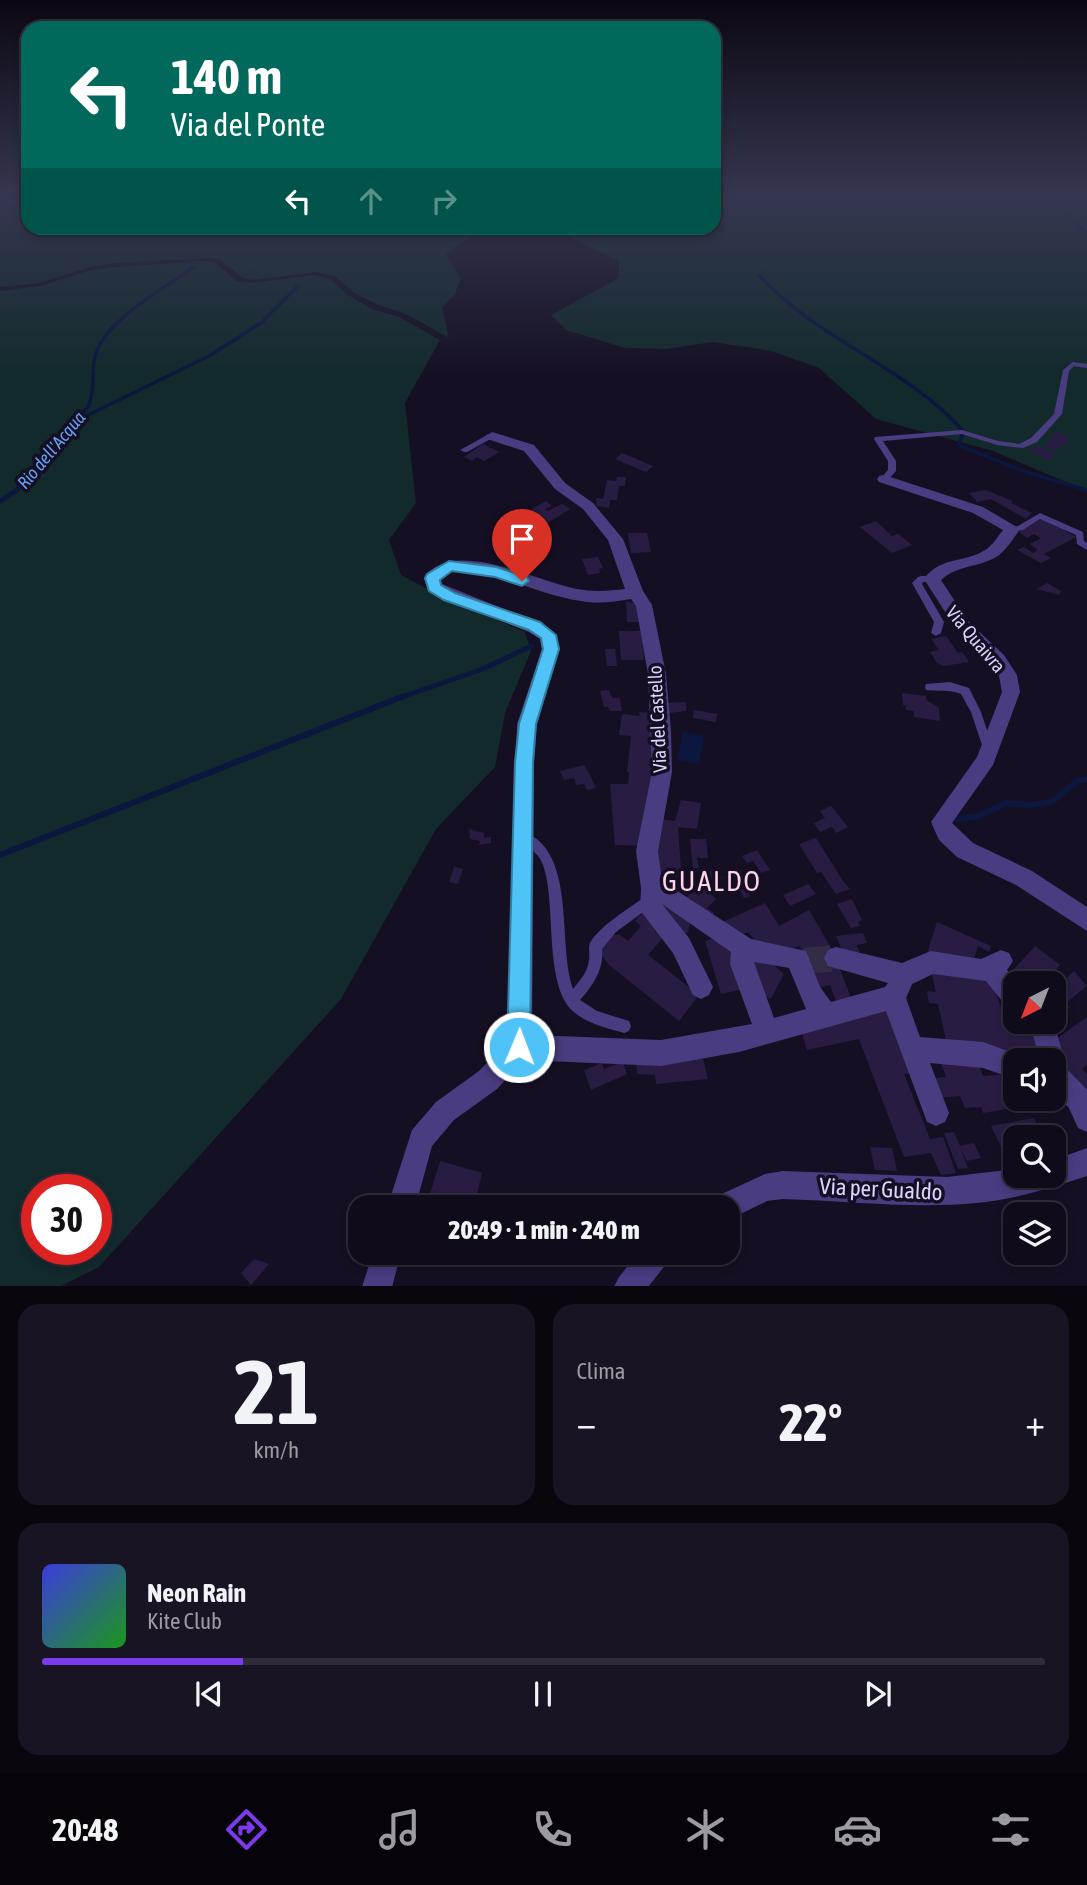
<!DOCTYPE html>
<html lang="it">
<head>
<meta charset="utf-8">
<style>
  :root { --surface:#100b1a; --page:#191423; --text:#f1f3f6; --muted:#9c9ba2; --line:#302b39; --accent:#7c3aed }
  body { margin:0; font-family:"Asap Condensed",sans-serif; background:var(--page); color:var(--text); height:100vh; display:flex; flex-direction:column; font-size:26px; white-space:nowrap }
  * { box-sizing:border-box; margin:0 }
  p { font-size:23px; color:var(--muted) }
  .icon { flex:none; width:38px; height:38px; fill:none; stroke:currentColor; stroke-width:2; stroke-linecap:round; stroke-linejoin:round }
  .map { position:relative; height:1286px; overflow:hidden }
  .details { display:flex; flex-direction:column; gap:18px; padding:18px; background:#09060e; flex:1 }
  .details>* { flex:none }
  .guide { position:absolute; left:21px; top:21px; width:700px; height:214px; border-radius:21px; box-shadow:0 4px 10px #0003,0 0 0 2px var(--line); background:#00695c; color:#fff; overflow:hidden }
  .needle { width:46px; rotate:222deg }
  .controls { position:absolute; left:1003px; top:971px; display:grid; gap:14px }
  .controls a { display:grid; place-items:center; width:63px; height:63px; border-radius:14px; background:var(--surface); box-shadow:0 4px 10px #0003,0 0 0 2px var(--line); font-size:35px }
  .speed { position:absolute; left:21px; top:1174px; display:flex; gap:14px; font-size:35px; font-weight:700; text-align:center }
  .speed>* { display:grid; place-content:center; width:91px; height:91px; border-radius:50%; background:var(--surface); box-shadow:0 4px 10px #0003,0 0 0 2px var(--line); line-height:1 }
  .speed .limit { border:10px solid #d22; background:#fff; color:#111 }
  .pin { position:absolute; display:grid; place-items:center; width:60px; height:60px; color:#fff; margin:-72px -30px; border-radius:50% 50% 50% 0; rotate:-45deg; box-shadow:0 0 7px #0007 }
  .pin .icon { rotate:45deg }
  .me { position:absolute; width:77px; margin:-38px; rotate:1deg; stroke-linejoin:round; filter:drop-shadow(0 0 5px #0008) }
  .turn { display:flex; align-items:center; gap:24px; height:147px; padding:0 35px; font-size:32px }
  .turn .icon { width:91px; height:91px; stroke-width:2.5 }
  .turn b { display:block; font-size:49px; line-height:60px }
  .lanes { display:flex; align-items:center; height:66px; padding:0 35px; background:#0003; justify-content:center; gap:35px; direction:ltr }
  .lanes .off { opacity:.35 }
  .big { font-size:52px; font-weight:800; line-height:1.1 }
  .details .card { flex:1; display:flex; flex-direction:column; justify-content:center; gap:10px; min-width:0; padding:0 24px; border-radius:21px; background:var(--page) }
  .details .dial { align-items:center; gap:0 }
  .dial b { font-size:91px; line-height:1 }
  .song { display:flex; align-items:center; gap:21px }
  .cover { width:84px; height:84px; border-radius:10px; background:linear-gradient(135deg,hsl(240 70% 55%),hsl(120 70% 35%)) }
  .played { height:7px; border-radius:4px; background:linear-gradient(90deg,var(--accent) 20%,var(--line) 20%) }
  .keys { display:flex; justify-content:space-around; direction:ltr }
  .heat { display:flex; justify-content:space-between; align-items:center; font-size:38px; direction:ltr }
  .details .tiles { flex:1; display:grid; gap:18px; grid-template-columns:1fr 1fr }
  .card:last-child { grid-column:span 2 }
  .trip { position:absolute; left:348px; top:1195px; width:392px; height:70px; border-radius:21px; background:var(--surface); box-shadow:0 4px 10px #0003,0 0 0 2px var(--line); font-weight:800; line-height:70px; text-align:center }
  .dock { display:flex; height:112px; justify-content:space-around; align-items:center; background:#06040a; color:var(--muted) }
  .dock .icon { width:49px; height:49px }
  .dock .selected { color:var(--accent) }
  .dock b { font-size:32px; color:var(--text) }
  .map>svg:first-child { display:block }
</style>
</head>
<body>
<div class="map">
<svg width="1087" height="1287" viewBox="0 0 1087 1287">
  <rect width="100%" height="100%" fill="#150f23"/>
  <g fill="#122a2c" fill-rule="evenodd">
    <path d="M0 198H28V228H513C488 232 464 235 446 255L461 278 455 294 442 307 449 338 406 314 378 305 354 293 336 277 317 272 254 280 243 278 220 260 208 258 116 263 90 267 39 283 0 287Z"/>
    <path d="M714 198H1087V491L993 451 876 419 819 368 772 351 713 342 666 349 625 348 566 330 551 315 619 278V261L559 232 523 228H714Z"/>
    <path d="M205 261 214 262 237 281 253 283 315 275 330 279 348 295 372 309 399 317 440 340 405 403 416 503 389 540 401 575 443 597 525 632 531 651 505 713 495 767 436 829 341 999 99 1267 61 1286 0 1287V291L40 286 92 270 116 267ZM37 1190H96V1250H37Z"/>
  </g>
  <path fill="#0c173f" d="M683 732 704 736 699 764 677 760Z"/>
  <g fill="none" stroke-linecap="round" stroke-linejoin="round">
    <g stroke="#0c173f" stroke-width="3.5">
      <path d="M1069 198 1068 219 1087 233"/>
      <path d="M0 210 28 207"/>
      <path d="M759 275C817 340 906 366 964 432L958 445 1023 471 1087 490"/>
      <path d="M78 420 209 356 261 323 298 286"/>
      <path d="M15 492 88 407C97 388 89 366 98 348 114 315 165 288 194 267"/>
    </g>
    <g stroke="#0c173f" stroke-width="5">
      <path d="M0 501 17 490"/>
      <path d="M399 698 480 670 532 646"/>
    </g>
    <g stroke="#0c173f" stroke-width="6">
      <path d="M950 820 975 817 1007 803 1030 805 1052 802 1077 781 1087 779"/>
      <path d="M0 855 404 696"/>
    </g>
  </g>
  <g fill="#291c43">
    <path d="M1056 432 1070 439 1054 451 1044 446 1052 440 1048 438Z"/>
    <path d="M483 444 499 452 484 461 477 457 472 461 464 457Z"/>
    <path d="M1038 446 1051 452 1056 455 1048 460 1030 451Z"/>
    <path d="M622 453 634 458 653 466 646 472 615 459Z"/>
    <path d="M617 477H626L625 486H619L617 500H610L609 508 597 506 596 498 603 499 607 480 616 481Z"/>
    <path d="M985 490 1013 501 1011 503 1032 513 1026 519 991 499 977 502 969 493Z"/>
    <path d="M546 501 552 506 545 509 548 511 562 504 570 509 546 524 534 529 517 517Z"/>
    <path d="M1043 518 1076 537 1044 554 1051 558 1041 563 1017 550 1024 547 1033 553 1038 550 1030 544 1041 538 1034 534 1027 538 1019 532Z"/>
    <path d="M876 521 892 536 898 534 912 545 892 553 860 527Z"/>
    <path d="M628 533H647L651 552 631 553Z"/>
    <path d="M598 557 603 568 599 569 600 573 588 575 582 559Z"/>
    <path d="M1047 583 1061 591 1059 595 1037 589Z"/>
    <path d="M626 601 636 604 642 622H627Z"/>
    <path d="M619 631H642L644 660H621Z"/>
    <path d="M946 636 958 653 962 652 969 662 944 666 937 663 930 652 939 650 931 639Z"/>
    <path d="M605 649H615L617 666H607Z"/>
    <path d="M609 690 612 698H620L622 711H610L608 707H604L600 691Z"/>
    <path d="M902 693 926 696V700L939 708 940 721 914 717V711L906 710V706L903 705Z"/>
    <path d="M686 702V711L662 714 660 703Z"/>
    <path d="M694 710 717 714 716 722 693 718Z"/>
    <path d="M639 712 654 713 656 738 646 846 615 845 610 784H628L629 772H627L631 736 619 735 622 714 640 716Z"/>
    <path d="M584 765 589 773 596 788 587 790 584 784 576 785 574 778 564 780 560 771Z"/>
    <path d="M681 800 701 803 697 829 678 827 682 883 678 890 667 888V882L656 879V819L675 821Z"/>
    <path d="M831 806 848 827 836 833 832 827 820 832 814 823 825 818 820 811Z"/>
    <path d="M469 829 484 833V838L491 837V843L479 845 480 841 470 839Z"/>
    <path d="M816 838 843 881 850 889 836 894 821 872 817 873 799 844Z"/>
    <path d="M690 839H706L708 858H697L699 868H693Z"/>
    <path d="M757 850 770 870 761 873 753 861 747 863 742 856Z"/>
    <path d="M454 867 463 869 458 884 449 882Z"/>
    <path d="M713 869 723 878 708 892 716 899 707 908 714 913 709 918 684 901 697 884Z"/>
    <path d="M734 869 750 896 744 898 740 891 734 893 726 873Z"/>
    <path d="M808 884 816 894 790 906 783 895Z"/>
    <path d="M665 897 692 916 688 932 684 935 656 909Z"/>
    <path d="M852 899 862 920 858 922 860 926 851 928 837 904Z"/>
    <path d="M765 903 779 926 809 910 833 951 853 1003 838 1006 830 985 821 987 824 994 815 995 800 946 790 949 753 946 754 939 748 932 736 938 718 924Z"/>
    <path d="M643 912 668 932 648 955 699 995 679 1021 608 964 601 955 600 949 611 935H620L628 941 641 926 635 921Z"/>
    <path d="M937 922 991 946 989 952 978 946 971 968 927 953Z"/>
    <path d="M863 933 867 943 856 945 860 952 844 955 836 936Z"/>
    <path d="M722 936 731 943 748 988 721 994 705 941Z"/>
    <path d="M1035 946 1060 965 1045 984H1015V992L1003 981Z"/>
    <path d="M750 953 768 960 784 974 771 999 752 990Z"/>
    <path d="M931 971 990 976 1004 1016 1015 1014V1022L1034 1026 1042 1060H1023L1022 1057 948 1049 938 1004 929 1003 927 991 936 992Z"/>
    <path d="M1074 971 1087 986 1066 1003 1070 1008 1054 1017V990Z"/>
    <path d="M888 1007 911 1073 904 1074 930 1139 943 1137 956 1173 941 1175 931 1153 904 1157 859 1039 807 1050 800 1027Z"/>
    <path d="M1087 1017V1065L1082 1069 1087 1074V1091L1071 1077 1049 1044Z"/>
    <path d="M975 1055 983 1076 1008 1074 1009 1078 1015 1079V1099H1030L1032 1105 983 1113 981 1107 965 1108 960 1096 935 1098 926 1079 946 1077 939 1058Z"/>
    <path d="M703 1059 708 1079 656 1084 655 1075 637 1074 636 1061Z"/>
    <path d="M623 1062 627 1074 591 1090 584 1070 602 1063 604 1069Z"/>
    <path d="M1034 1118 1043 1138H1015V1158L1007 1159 991 1126Z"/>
    <path d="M954 1132 960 1146 974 1143 981 1158 967 1161 961 1150 968 1168 958 1169 944 1133Z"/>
    <path d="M870 1147 892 1148 897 1171 875 1170Z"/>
    <path d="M440 1161 482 1173 474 1206 430 1194Z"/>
    <path d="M254 1259 269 1264 251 1285 241 1273Z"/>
  </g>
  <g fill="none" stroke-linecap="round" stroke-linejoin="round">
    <path stroke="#332c44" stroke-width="21" stroke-dasharray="21 10" stroke-linecap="butt" d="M831 959 836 958"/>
    <path stroke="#332c44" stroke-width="26" stroke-dasharray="26 13" stroke-linecap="butt" d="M805 961 836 958"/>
    <g fill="#493c80" fill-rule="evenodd">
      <path d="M1073 362 1087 364V368L1074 366 1069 371 1062 414 1037 442 1023 448 997 445 962 434 883 441 896 461V471L887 481H881L880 479 888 470V461L874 439 875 437 962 430 998 441 1019 444 1031 438 1054 414 1063 370Z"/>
      <path d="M489 434H492L496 436 467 452H464L460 450Z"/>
      <path d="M1040 513 1083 532 1084 541 1087 543V550L1077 544 1076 535 1040 519 1023 530 1012 532 1008 529 1009 527 1018 526Z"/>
      <path d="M921 576H932L936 579 935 581 923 582 922 584 944 622 941 633 936 636 931 633 934 622 912 583 918 577Z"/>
      <path d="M950 682 969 688 981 712 993 748 992 751 988 752 984 751 971 712 961 694C948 689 939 692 926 690L925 687 926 684Z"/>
      <path d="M525 832C577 854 557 943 573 989 580 980 588 972 589 960 590 954 588 948 590 943 599 926 630 908 646 896L650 894 654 896 656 900 654 904 616 932 602 949C604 970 593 985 580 1000L597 1011 629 1021 631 1026 629 1031 624 1033C607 1028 588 1024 574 1012 543 987 557 903 543 865 538 851 527 848 519 837L521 833Z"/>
    </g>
    <g fill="#493c80" fill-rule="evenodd">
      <path d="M492 432 534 445 565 483 593 503 623 539 643 591 652 605 666 674 671 731 672 772 658 851 662 881 751 939 806 951 820 987 831 1002 885 987 888 983 828 966 824 958 828 950 836 947 902 963 931 951 981 959 1001 950 1009 953 1013 961 1007 970 1018 984H1015V1010L1006 1006 986 981 933 974 912 984 906 998 920 1037 983 1042 1024 1057 1025 1060H1015V1079L983 1068 930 1063 949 1113 945 1122 936 1126 927 1122 886 1011 739 1052 661 1066 524 1060 497 1089 454 1120 432 1146 415 1208H387L412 1130 436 1102 479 1071 507 1042 517 724 542 649 540 639 529 632 428 591 424 578C452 536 538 582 577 589 593 592 609 591 625 589L608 540 583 509 555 489 524 451 487 439 485 436ZM452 571C497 570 537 595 581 601 598 604 614 602 631 599L636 606 648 674 652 772 636 851 641 888 640 910 673 953 693 995 701 999 709 995 713 987 689 938 662 904 731 952 730 964 752 1024 661 1040 532 1035 534 762 537 724 560 649 554 632 541 624 442 584 440 579ZM754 962 789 968 806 1009 774 1018Z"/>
      <path d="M884 475 983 507 1020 529C1014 538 1006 550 998 556 979 568 959 564 941 580L968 621 1004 655 1017 675 1020 692 993 765 952 823 973 843 1032 871 1087 907V931L1016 885 957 857 939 840 931 822 977 757 1002 692 999 676 992 665 956 629 924 579C941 555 967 564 988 548 994 543 998 536 1003 530L973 513 879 482 877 479 879 476Z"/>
      <path d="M1024 1022 1054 1023 1067 1069 1087 1090V1132L1078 1128 1069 1108 1054 1092V1060H1039L1034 1038Z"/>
      <path d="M1087 1148V1176C1051 1188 1016 1199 977 1203 913 1209 848 1201 783 1199L767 1201 728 1220V1208H709L713 1198 765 1174 783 1171 947 1177 1015 1169V1176H1054V1160Z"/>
      <path d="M373 1253H401L392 1287H362Z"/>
      <path d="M638 1253H671L667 1263 648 1287H614L619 1277Z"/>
    </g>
  </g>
  <linearGradient id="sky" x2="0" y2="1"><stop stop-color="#0c0813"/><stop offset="0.52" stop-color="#353750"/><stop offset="1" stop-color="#353750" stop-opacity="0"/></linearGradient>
  <rect width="1087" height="378" fill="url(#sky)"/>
  <path fill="#4fc3f7" stroke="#337fa1" stroke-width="2" d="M449 561 496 567 527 577 529 581 522 586 495 577 452 571 440 580 441 585 455 593 540 622 556 635 559 649 536 724 533 762 530 1047 527 1055 519 1058 511 1055 507 1047 515 762 519 724 543 649 541 638 529 630 444 600 429 591 425 578 427 574Z"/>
  <g text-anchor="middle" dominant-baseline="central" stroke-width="7" stroke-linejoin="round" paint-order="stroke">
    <g font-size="18" font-style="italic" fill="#669ff8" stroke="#150f23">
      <text transform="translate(51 450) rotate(-50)">Rio dell'Acqua</text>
    </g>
    <g font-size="19" fill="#ded3fd" stroke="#150f23">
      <text transform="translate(976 639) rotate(50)">Via Quaivra</text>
      <text transform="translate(657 719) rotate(-93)">Via del Castello</text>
    </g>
    <g font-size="23" fill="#ded3fd" stroke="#150f23">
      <text transform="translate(881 1189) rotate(3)">Via per Gualdo</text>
    </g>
    <g font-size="28" letter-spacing="2" fill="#fdd5e9" stroke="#150f23">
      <text x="712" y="881">GUALDO</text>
    </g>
  </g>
</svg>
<div class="controls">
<a><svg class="needle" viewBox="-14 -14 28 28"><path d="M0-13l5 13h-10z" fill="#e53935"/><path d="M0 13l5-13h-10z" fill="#9c9ba2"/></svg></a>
<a><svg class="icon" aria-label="sound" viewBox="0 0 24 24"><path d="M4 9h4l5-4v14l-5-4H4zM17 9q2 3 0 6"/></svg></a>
<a><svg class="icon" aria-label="search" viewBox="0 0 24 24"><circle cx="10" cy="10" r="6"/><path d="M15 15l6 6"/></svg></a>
<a><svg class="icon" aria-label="layers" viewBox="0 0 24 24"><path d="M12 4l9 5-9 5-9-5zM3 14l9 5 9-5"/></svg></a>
</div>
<div class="speed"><div class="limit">30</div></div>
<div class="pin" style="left:522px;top:581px;background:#d93025"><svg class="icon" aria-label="arrive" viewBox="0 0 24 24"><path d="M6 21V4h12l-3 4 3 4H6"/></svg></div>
<svg class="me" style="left:519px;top:1047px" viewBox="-20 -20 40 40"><circle r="17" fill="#4fc3f7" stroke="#fff" stroke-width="3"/><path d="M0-11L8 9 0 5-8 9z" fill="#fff"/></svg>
<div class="trip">20:49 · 1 min · 240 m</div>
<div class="guide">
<div class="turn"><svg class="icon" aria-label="left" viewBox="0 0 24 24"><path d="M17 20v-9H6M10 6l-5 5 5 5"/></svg><div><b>140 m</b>Via del Ponte</div></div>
<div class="lanes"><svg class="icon" aria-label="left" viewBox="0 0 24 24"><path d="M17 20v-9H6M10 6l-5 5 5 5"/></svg><svg class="icon off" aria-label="ahead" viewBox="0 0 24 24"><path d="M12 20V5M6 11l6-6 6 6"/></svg><svg class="icon off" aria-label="right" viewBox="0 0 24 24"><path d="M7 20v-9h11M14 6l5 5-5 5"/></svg></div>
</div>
</div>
<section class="details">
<div class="tiles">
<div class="card dial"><b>21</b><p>km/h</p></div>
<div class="card"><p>Clima</p>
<div class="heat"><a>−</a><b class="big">22°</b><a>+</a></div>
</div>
<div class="card">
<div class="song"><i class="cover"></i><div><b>Neon Rain</b><p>Kite Club</p></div></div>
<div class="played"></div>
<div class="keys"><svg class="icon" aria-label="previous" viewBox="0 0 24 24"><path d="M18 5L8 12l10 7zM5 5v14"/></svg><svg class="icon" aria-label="pause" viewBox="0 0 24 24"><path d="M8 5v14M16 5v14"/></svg><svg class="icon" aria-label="next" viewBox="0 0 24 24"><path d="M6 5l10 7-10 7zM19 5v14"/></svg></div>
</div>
</div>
</section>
<nav class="dock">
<b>20:48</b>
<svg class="icon selected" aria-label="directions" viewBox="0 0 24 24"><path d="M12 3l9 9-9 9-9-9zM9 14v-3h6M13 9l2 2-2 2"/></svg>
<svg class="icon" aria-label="music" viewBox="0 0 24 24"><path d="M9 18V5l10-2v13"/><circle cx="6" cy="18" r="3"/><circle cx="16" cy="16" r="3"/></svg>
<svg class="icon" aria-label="phone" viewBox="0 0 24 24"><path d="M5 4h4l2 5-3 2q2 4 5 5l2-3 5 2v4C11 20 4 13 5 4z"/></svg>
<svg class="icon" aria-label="climate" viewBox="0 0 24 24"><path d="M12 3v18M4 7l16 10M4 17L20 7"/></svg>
<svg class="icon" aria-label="car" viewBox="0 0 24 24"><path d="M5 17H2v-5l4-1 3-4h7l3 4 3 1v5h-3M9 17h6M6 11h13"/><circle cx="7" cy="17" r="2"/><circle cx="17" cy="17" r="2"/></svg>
<svg class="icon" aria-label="filters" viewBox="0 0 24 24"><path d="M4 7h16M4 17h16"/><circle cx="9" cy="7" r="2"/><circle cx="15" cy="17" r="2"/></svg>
</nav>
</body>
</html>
